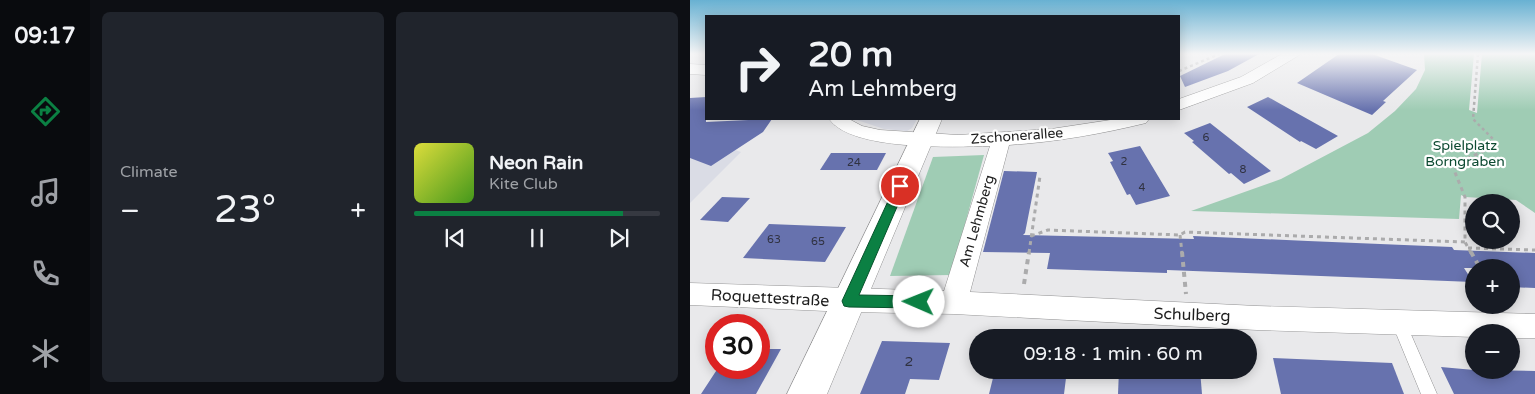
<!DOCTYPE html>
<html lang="en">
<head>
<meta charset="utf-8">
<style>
  :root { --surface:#171b24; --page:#20242c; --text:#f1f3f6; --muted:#9ea1a6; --line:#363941; --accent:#0b8043 }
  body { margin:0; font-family:"Varela Round",sans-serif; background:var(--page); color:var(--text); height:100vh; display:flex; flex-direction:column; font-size:19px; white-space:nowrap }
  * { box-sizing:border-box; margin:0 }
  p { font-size:16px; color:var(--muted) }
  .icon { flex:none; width:28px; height:28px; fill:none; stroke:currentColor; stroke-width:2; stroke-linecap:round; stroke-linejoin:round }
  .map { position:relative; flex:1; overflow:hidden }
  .panel { display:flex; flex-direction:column; gap:12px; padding:12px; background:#0d0f14; width:600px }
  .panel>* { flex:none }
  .top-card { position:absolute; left:15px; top:15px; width:475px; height:105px; border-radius:0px; box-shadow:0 2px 12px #0003; background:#171b24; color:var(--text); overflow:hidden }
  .fabs { position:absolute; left:775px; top:194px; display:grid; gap:10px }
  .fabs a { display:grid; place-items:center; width:55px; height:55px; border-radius:50%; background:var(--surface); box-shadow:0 2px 12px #0003; font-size:25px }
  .speed { position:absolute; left:15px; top:314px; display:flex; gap:10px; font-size:25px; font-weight:700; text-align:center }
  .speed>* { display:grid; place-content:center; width:65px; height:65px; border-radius:50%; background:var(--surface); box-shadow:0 2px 12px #0003; line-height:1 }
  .speed .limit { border:8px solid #d22; background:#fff; color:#111 }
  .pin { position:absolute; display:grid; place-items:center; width:42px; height:42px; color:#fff; margin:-21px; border:2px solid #fff; border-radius:50%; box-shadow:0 1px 5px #0007 }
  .me { position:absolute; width:55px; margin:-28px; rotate:271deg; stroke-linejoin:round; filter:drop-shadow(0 0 4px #0008) }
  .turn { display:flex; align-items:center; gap:18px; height:105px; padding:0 20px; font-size:22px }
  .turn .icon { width:65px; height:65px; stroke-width:2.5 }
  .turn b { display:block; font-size:35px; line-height:42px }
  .big { font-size:38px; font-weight:600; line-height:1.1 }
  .panel .widget { flex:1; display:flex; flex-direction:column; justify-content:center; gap:8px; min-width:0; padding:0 18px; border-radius:8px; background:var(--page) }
  .song { display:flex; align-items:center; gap:15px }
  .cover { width:60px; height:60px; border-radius:8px; background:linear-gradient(135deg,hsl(60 70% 55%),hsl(100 70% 35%)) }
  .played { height:5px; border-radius:2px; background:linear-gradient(90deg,var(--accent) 85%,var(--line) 85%) }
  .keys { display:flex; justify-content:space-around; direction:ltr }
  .heat { display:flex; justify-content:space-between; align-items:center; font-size:28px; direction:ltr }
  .panel .tiles { flex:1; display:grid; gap:12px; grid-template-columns:repeat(2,1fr) }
  .trip { position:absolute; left:279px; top:329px; width:288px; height:50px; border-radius:25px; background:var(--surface); box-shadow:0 2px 12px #0003; font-weight:600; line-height:50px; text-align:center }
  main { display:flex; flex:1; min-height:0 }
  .tabs { display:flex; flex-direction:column; width:90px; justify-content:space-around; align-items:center; background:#090b0e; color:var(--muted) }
  .tabs .icon { width:35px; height:35px }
  .tabs .on { color:var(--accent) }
  .tabs b { font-size:22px; color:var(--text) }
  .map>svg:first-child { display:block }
</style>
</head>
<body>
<main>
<nav class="tabs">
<b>09:17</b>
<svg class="icon on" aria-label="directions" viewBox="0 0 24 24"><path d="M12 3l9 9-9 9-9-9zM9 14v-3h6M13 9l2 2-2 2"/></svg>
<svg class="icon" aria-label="music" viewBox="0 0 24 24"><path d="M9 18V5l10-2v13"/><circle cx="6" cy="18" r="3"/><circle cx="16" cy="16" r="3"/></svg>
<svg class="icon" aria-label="phone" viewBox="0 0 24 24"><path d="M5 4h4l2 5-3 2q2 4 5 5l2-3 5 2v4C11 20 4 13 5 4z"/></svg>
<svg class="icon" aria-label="climate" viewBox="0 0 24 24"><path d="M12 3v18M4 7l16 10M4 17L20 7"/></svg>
</nav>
<section class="panel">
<div class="tiles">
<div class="widget"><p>Climate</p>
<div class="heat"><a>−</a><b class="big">23°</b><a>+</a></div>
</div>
<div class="widget">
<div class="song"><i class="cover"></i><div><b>Neon Rain</b><p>Kite Club</p></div></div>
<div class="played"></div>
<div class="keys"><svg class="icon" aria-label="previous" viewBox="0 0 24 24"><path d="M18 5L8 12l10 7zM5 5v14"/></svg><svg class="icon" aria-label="pause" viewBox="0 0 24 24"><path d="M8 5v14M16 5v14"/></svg><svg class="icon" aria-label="next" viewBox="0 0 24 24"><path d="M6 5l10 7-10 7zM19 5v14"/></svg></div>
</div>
</div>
</section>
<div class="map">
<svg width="845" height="394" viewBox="0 0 845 394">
  <rect width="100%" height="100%" fill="#e9e9eb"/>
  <g fill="#dadce5">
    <path d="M164 119H227L222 128 217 131 194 129Z"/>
    <path d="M0 135 51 152 0 203Z"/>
  </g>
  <g fill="#9fccb4">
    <path d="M734 54H784L779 110 787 113 792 54H845V213L826 200 775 197 771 195 769 219 501 211 591 179 678 133 705 111 726 89 735 70Z"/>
    <path d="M294 155 261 275 200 276 243 157Z"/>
  </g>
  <g fill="#6772ae">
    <path d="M535 54H569L538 71 495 87 490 76Z"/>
    <path d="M649 54H682L727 70 693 101 696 102 682 115 607 83Z"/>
    <path d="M16 97V122L82 119 73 132 21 166 0 158V98Z"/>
    <path d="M578 97 587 102 648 136 626 149 611 141 610 142 557 107Z"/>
    <path d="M520 123 581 171 554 184 541 173 539 174 502 142 504 141 494 133Z"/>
    <path d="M450 146 480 196 446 205 440 194 437 195 420 162 423 161 418 153Z"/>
    <path d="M141 153H196L187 170H130Z"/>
    <path d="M314 171 347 172 335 233 333 235 504 239 503 236 618 241 762 247 764 250 845 253V288L821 287V268H774L783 282 477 270V273L357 269 360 253 293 252Z"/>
    <path d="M32 197 60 198 38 222 10 220Z"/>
    <path d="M79 224 156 227 135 262 53 258Z"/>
    <path d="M192 341 260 343 249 380 220 379 215 394H170Z"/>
    <path d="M69 349H91L66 394H11L28 368H69Z"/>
    <path d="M583 358 702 363 714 394H591Z"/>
    <path d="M751 367 784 370 845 371V394H764Z"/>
    <path d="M305 370H377L374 394H299Z"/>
    <path d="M429 370H510L512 394H428Z"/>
  </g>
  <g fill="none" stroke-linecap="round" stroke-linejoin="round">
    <defs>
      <path id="lane" d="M708 315 713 316 747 394H731L701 321 703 316Z"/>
      <g id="street">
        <path d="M592 54H611L563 83 489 110V99L551 77Z"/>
        <path d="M0 64 16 65V75L0 74Z"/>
        <path d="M139 119H159L172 126 190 130 268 135 361 129 427 119H459L456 123C411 134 365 142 319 145L280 292 567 306 845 314V338H821V332H784V337L567 330 264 314 159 312 0 305V283L254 291 300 146C263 147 161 151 139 119Z"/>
      </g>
      <path id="secondary" d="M230 119H252L137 394H97Z"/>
    </defs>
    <use href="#lane" stroke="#919192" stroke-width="1"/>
    <use href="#street" stroke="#919192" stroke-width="1"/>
    <use href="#secondary" stroke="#919192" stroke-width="1"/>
    <g stroke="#ababac" stroke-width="2.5" stroke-dasharray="3 3" stroke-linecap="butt">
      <path d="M788 54 783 119 804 140 803 142"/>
      <path d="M489 71 529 54"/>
    </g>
    <g stroke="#ababac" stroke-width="3" stroke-dasharray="4 4" stroke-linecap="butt">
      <path d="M490 235 492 253"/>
      <path d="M341 236 358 230 490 235 495 232 775 242"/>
      <path d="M778 248 845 250"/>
      <path d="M339 253 350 176"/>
      <path d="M781 253 775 242V197L764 170 770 162 802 147 804 141"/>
    </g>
    <g stroke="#ababac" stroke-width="4" stroke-dasharray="5 5" stroke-linecap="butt">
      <path d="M492 252 496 294"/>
      <path d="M781 252 790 268"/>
      <path d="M334 284 339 252"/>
    </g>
    <use href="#lane" fill="#fff" fill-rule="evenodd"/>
    <use href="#street" fill="#fff" fill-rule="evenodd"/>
    <use href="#secondary" fill="#fff" fill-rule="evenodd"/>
  </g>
  <linearGradient id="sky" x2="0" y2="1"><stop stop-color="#68b1d2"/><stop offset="0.49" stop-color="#f5f5f6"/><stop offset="1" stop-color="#f5f5f6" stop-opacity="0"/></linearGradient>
  <rect width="845" height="110" fill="url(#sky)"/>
  <path fill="#0b8043" stroke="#07532c" d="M210 183 216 186 169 295 229 296 234 298 236 302 234 307 229 308 159 307 154 306 152 301 205 186Z"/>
  <g text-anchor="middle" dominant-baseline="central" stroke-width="4.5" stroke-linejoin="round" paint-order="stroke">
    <g font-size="11" fill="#303241">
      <text x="516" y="137">6</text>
      <text x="434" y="161">2</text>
      <text x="164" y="162">24</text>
      <text x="553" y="169">8</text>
      <text x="452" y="187">4</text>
      <text x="84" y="239">63</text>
      <text x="128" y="241">65</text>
    </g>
    <g font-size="14" fill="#1d1d1d" stroke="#fff">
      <text transform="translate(327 136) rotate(-4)">Zschonerallee</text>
      <text transform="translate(287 221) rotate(-74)">Am Lehmberg</text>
    </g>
    <g font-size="14" fill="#0d4a32" stroke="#fff">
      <text x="775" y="145">Spielplatz<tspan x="775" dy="16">Borngraben</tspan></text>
    </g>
    <g font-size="14" fill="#303241">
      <text x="219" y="361">2</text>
    </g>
    <g font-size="16" fill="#1d1d1d" stroke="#fff">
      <text transform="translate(80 298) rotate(3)">Roquettestraße</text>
      <text transform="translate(502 315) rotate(2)">Schulberg</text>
    </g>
  </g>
</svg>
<div class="fabs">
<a><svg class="icon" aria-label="search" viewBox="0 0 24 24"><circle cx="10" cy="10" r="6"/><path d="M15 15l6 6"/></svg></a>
<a>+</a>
<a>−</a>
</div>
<div class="speed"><div class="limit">30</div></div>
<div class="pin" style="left:210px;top:186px;background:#d93025"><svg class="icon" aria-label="arrive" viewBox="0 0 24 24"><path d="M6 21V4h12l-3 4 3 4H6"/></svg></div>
<svg class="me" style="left:229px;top:302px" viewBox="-20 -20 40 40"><circle r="19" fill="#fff"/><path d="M0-13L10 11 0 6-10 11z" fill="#0b8043"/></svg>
<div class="trip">09:18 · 1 min · 60 m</div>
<div class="top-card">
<div class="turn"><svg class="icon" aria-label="right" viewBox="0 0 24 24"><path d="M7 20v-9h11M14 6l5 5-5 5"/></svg><div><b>20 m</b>Am Lehmberg</div></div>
</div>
</div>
</main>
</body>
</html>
